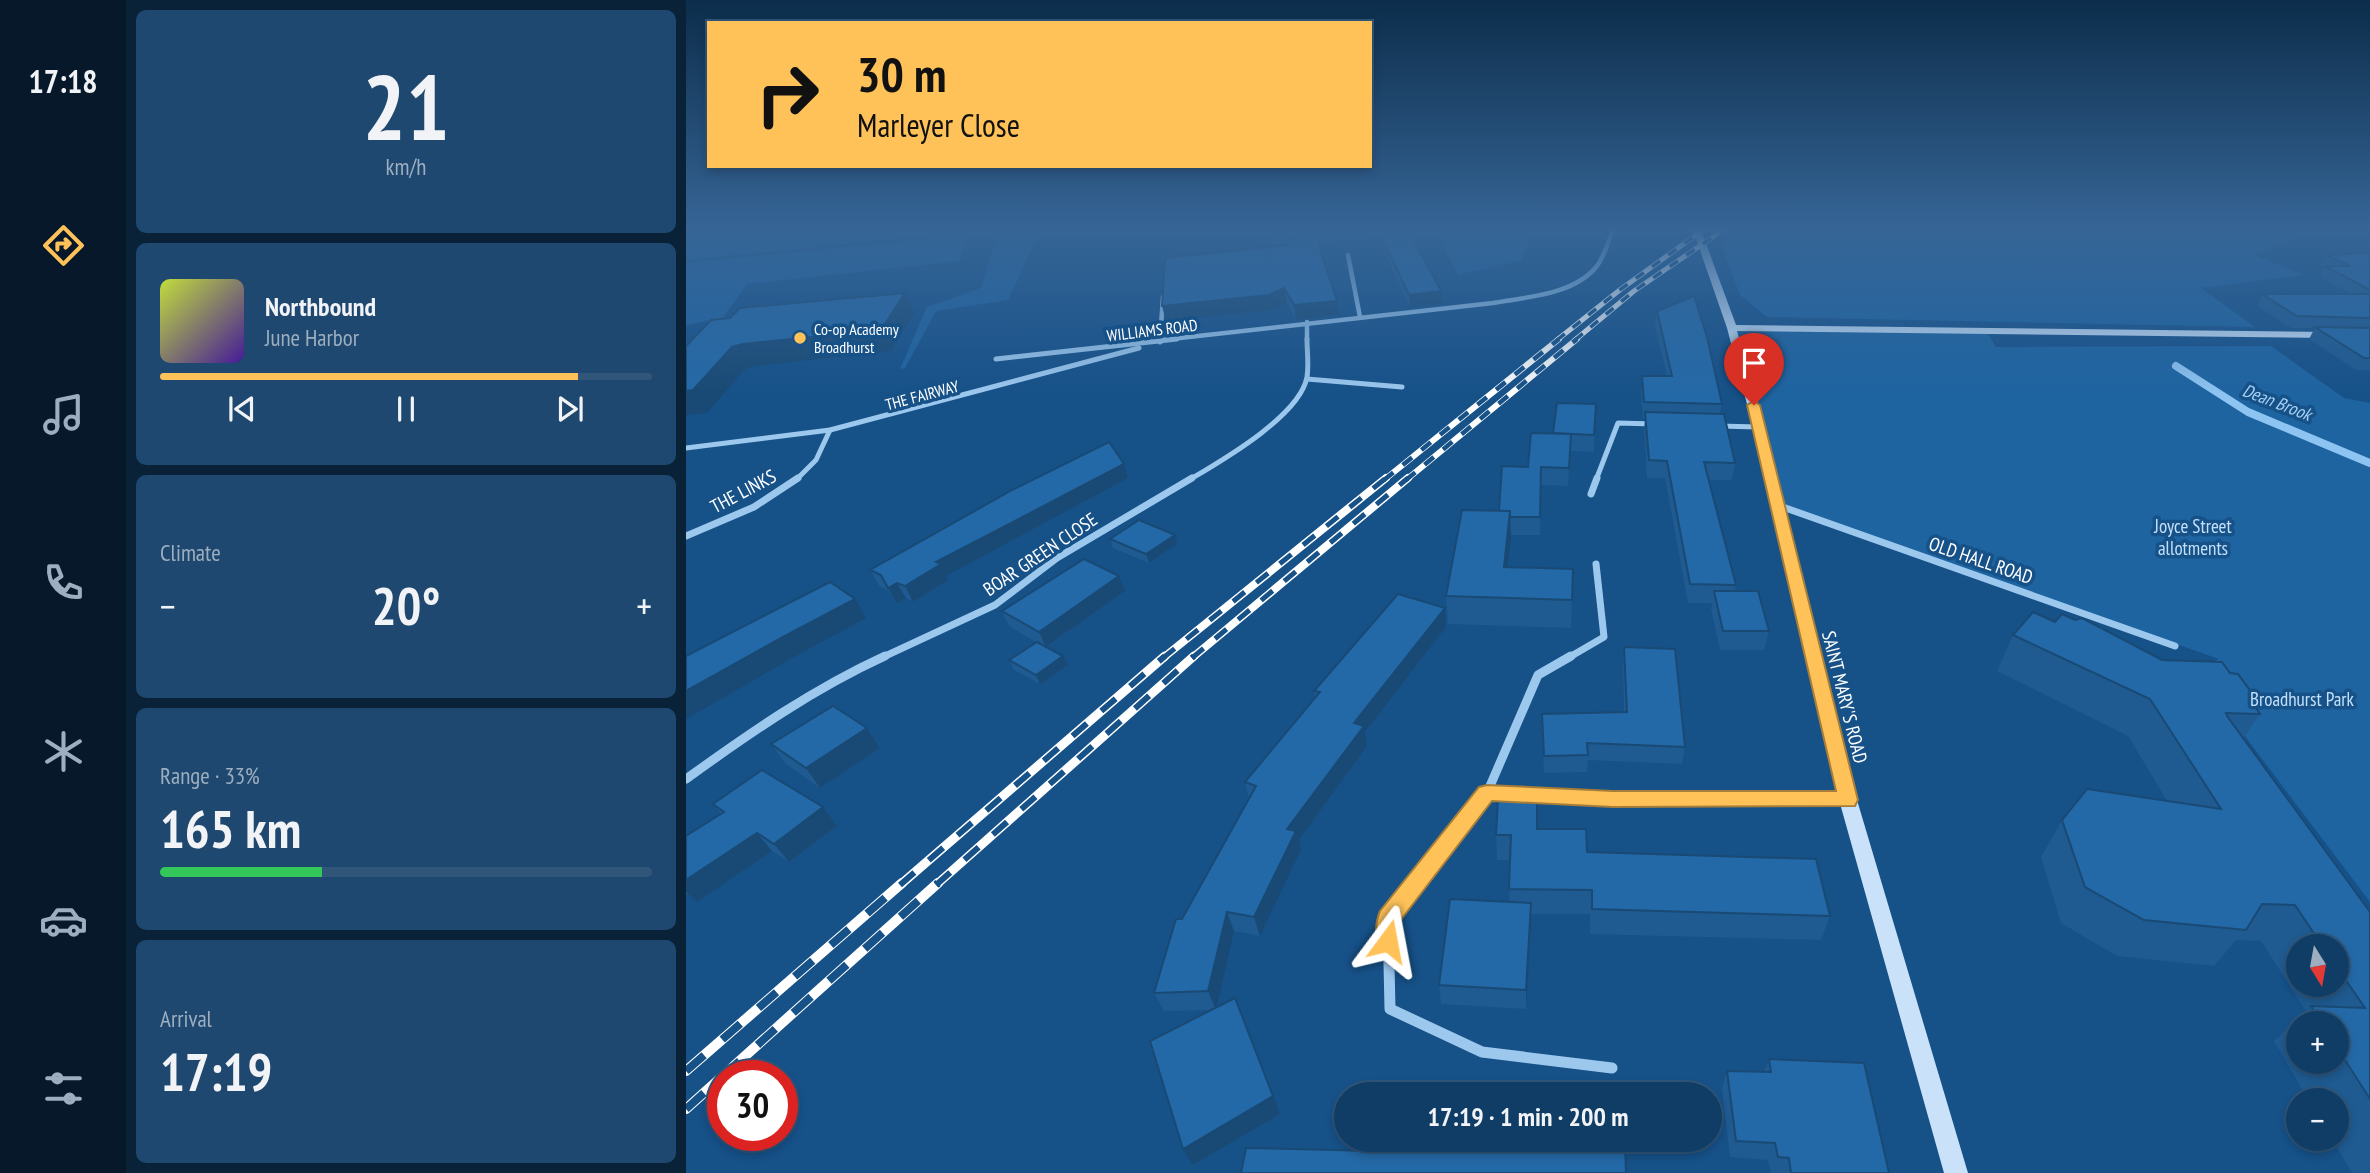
<!DOCTYPE html>
<html lang="en">
<head>
<meta charset="utf-8">
<style>
  :root { --surface:#103d66; --page:#1e486f; --text:#f1f3f6; --muted:#9caebf; --line:#30567a; --accent:#ffc259 }
  body { margin:0; font-family:"PT Sans Narrow",sans-serif; background:var(--page); color:var(--text); height:100vh; display:flex; flex-direction:column; font-size:26px; white-space:nowrap }
  * { box-sizing:border-box; margin:0 }
  p { font-size:23px; color:var(--muted) }
  .icon { flex:none; width:38px; height:38px; fill:none; stroke:currentColor; stroke-width:2; stroke-linecap:round; stroke-linejoin:round }
  .map { position:relative; flex:1; overflow:hidden }
  .sheet { display:flex; flex-direction:column; gap:10px; padding:10px; background:#092238; width:560px }
  .sheet>* { flex:none }
  .top-card { position:absolute; left:21px; top:21px; width:665px; height:147px; border-radius:0px; box-shadow:0 4px 10px #0003,0 0 0 2px var(--line); background:#ffc259; color:#111; overflow:hidden }
  .needle { width:46px; rotate:169deg }
  .fabs { position:absolute; left:1600px; top:934px; display:grid; gap:14px }
  .fabs a { display:grid; place-items:center; width:63px; height:63px; border-radius:50%; background:var(--surface); box-shadow:0 4px 10px #0003,0 0 0 2px var(--line); font-size:35px }
  .speed { position:absolute; left:21px; top:1060px; display:flex; gap:14px; font-size:35px; font-weight:700; text-align:center }
  .speed>* { display:grid; place-content:center; width:91px; height:91px; border-radius:50%; background:var(--surface); box-shadow:0 4px 10px #0003,0 0 0 2px var(--line); line-height:1 }
  .speed .limit { border:10px solid #d22; background:#fff; color:#111 }
  .pin { position:absolute; display:grid; place-items:center; width:60px; height:60px; color:#fff; margin:-72px -30px; border-radius:50% 50% 50% 0; rotate:-45deg; box-shadow:0 0 7px #0007 }
  .pin .icon { rotate:45deg }
  .me { position:absolute; width:77px; margin:-38px; rotate:13deg; stroke-linejoin:round; filter:drop-shadow(0 0 5px #0008) }
  .turn { display:flex; align-items:center; gap:24px; height:147px; padding:0 35px; font-size:32px }
  .turn .icon { width:91px; height:91px; stroke-width:2.5 }
  .turn b { display:block; font-size:49px; line-height:60px }
  .big { font-size:52px; font-weight:700; line-height:1.1 }
  .sheet .widget { flex:1; display:flex; flex-direction:column; justify-content:center; gap:10px; min-width:0; padding:0 24px; border-radius:10px; background:var(--page) }
  .sheet .dial { align-items:center; gap:0 }
  .dial b { font-size:91px; line-height:1 }
  .song { display:flex; align-items:center; gap:21px }
  .cover { width:84px; height:84px; border-radius:10px; background:linear-gradient(135deg,hsl(70 70% 55%),hsl(260 70% 35%)) }
  .played { height:7px; border-radius:4px; background:linear-gradient(90deg,var(--accent) 85%,var(--line) 85%) }
  .keys { display:flex; justify-content:space-around; direction:ltr }
  .heat { display:flex; justify-content:space-between; align-items:center; font-size:38px; direction:ltr }
  .charge { height:10px; border-radius:5px; background:linear-gradient(90deg,#34c759 33%,var(--line) 0) }
  .trip { position:absolute; left:648px; top:1082px; width:388px; height:70px; border-radius:35px; background:var(--surface); box-shadow:0 4px 10px #0003,0 0 0 2px var(--line); font-weight:700; line-height:70px; text-align:center }
  main { display:flex; flex:1; min-height:0 }
  .tab-bar { display:flex; flex-direction:column; width:126px; justify-content:space-around; align-items:center; background:#061829; color:var(--muted) }
  .tab-bar .icon { width:49px; height:49px }
  .tab-bar .active { color:var(--accent) }
  .tab-bar b { font-size:32px; color:var(--text) }
  .map>svg:first-child { display:block }
</style>
</head>
<body>
<main>
<nav class="tab-bar">
<b>17:18</b>
<svg class="icon active" aria-label="directions" viewBox="0 0 24 24"><path d="M12 3l9 9-9 9-9-9zM9 14v-3h6M13 9l2 2-2 2"/></svg>
<svg class="icon" aria-label="music" viewBox="0 0 24 24"><path d="M9 18V5l10-2v13"/><circle cx="6" cy="18" r="3"/><circle cx="16" cy="16" r="3"/></svg>
<svg class="icon" aria-label="phone" viewBox="0 0 24 24"><path d="M5 4h4l2 5-3 2q2 4 5 5l2-3 5 2v4C11 20 4 13 5 4z"/></svg>
<svg class="icon" aria-label="climate" viewBox="0 0 24 24"><path d="M12 3v18M4 7l16 10M4 17L20 7"/></svg>
<svg class="icon" aria-label="car" viewBox="0 0 24 24"><path d="M5 17H2v-5l4-1 3-4h7l3 4 3 1v5h-3M9 17h6M6 11h13"/><circle cx="7" cy="17" r="2"/><circle cx="17" cy="17" r="2"/></svg>
<svg class="icon" aria-label="filters" viewBox="0 0 24 24"><path d="M4 7h16M4 17h16"/><circle cx="9" cy="7" r="2"/><circle cx="15" cy="17" r="2"/></svg>
</nav>
<section class="sheet">
<div class="widget dial"><b>21</b><p>km/h</p></div>
<div class="widget">
<div class="song"><i class="cover"></i><div><b>Northbound</b><p>June Harbor</p></div></div>
<div class="played"></div>
<div class="keys"><svg class="icon" aria-label="previous" viewBox="0 0 24 24"><path d="M18 5L8 12l10 7zM5 5v14"/></svg><svg class="icon" aria-label="pause" viewBox="0 0 24 24"><path d="M8 5v14M16 5v14"/></svg><svg class="icon" aria-label="next" viewBox="0 0 24 24"><path d="M6 5l10 7-10 7zM19 5v14"/></svg></div>
</div>
<div class="widget"><p>Climate</p>
<div class="heat"><a>−</a><b class="big">20°</b><a>+</a></div>
</div>
<div class="widget"><p>Range · 33%</p><b class="big">165 km</b><div class="charge"></div></div>
<div class="widget"><p>Arrival</p><b class="big">17:19</b></div>
</section>
<div class="map">
<svg width="1684" height="1173" viewBox="0 0 1684 1173">
  <rect width="100%" height="100%" fill="#165188"/>
  <g fill="#1e64a1">
    <path d="M0 230H295L0 260Z"/>
    <path d="M313 230H354L322 300 250 311 219 368 214 369 241 307 295 288Z"/>
    <path d="M583 230H837L847 233 835 260 772 275 751 234 585 245Z"/>
    <path d="M1057 230H1570L1613 237 1568 255 1618 275 1515 288 1569 327 1081 317 1054 295 1037 250 1035 243Z"/>
    <path d="M282 235 274 261 61 284 37 318 0 325V263Z"/>
    <path d="M1046 328 1301 332 1310 347 1585 346 1658 398 1684 403V902L1509 670 1533 659 1091 504Z"/>
  </g>
  <g fill="none" stroke-linecap="round" stroke-linejoin="round">
    <path stroke="#8ec4f1" stroke-width="8" d="M1490 366 1562 412 1684 463"/>
    <g stroke="#9cc8ee" stroke-width="4.5">
      <path d="M662 255 674 317"/>
      <path d="M621 322V340"/>
      <path d="M474 340 477 297"/>
      <path d="M476 340 807 303C840 297 888 295 911 266 919 255 922 242 927 230"/>
    </g>
    <g stroke="#9cc8ee" stroke-width="5">
      <path d="M474 342V339"/>
      <path d="M310 359 491 339"/>
      <path d="M621 379 716 387"/>
      <path d="M1032 426 1073 427"/>
      <path d="M0 448 144 430 453 348"/>
      <path d="M110 480 130 460 144 430"/>
      <path d="M503 480C535 461 614 416 621 377 623 365 621 351 621 339"/>
      <path d="M910 480 932 423 968 424"/>
    </g>
    <g stroke="#9cc8ee" stroke-width="7">
      <path d="M905 494 911 478"/>
      <path d="M1091 505 1489 646"/>
      <path d="M0 536 68 507 112 478"/>
      <path d="M195 658 309 605 371 558 506 478"/>
      <path d="M882 658 918 637 910 564"/>
    </g>
    <g stroke="#9cc8ee" stroke-width="9">
      <path d="M0 779C64 733 127 689 199 656"/>
      <path d="M801 793 927 799 1161 800"/>
      <path d="M729 885 801 793 852 675 885 656"/>
    </g>
    <path stroke="#9cc8ee" stroke-width="11" d="M730 883 702 919 704 1009 796 1052 926 1068"/>
    <path fill="#c9e2fa" fill-rule="evenodd" d="M1007 230H1015L1050 325 1644 332 1649 335 1644 338 1051 331 1079 427 1171 800 1282 1173H1258L1153 800 1067 427 1041 328Z"/>
    <defs>
      <g id="rail-far4">
        <path d="M871 340 935 289 1017 230"/>
        <path d="M889 340 948 291 1037 230"/>
      </g>
      <g id="rail-far3">
        <path d="M698 480 873 339"/>
        <path d="M720 480 891 339"/>
      </g>
      <g id="rail-far2">
        <path d="M477 658 700 478"/>
        <path d="M506 658 722 478"/>
      </g>
      <g id="rail-far1">
        <path d="M214 885 479 656"/>
        <path d="M250 885 508 656"/>
      </g>
      <g id="rail">
        <path d="M0 1071 216 883"/>
        <path d="M0 1109 252 883"/>
      </g>
    </defs>
    <use href="#rail-far4" stroke="#fff" stroke-width="5"/>
    <use href="#rail-far3" stroke="#fff" stroke-width="6"/>
    <use href="#rail-far2" stroke="#fff" stroke-width="8"/>
    <use href="#rail-far1" stroke="#fff" stroke-width="9"/>
    <use href="#rail" stroke="#fff" stroke-width="10"/>
    <use href="#rail-far4" stroke="#165188" stroke-width="3.5" stroke-dasharray="10" stroke-linecap="butt"/>
    <use href="#rail-far3" stroke="#165188" stroke-width="4.5" stroke-dasharray="12" stroke-linecap="butt"/>
    <use href="#rail-far2" stroke="#165188" stroke-width="5" stroke-dasharray="15" stroke-linecap="butt"/>
    <use href="#rail-far1" stroke="#165188" stroke-width="6" stroke-dasharray="19" stroke-linecap="butt"/>
    <use href="#rail" stroke="#165188" stroke-width="8" stroke-dasharray="24" stroke-linecap="butt"/>
  </g>
  <g fill="#1f5a90" fill-rule="evenodd">
    <path d="M694 233 755 291 756 304 724 307 695 245Z"/>
    <path d="M601 245 653 315 610 320 601 303 586 310 480 321Z"/>
    <path d="M1684 253V370H1670L1623 339 1629 328H1605L1571 306 1576 294H1665L1634 277 1639 267 1635 265 1640 255Z"/>
    <path d="M971 311 1036 404 1034 414 1049 463 1046 480H1023L1050 585 1049 591 1083 631 1078 650H1034L1025 609 1026 603H1002L979 478H961L958 429 959 419 957 418 955 392 956 376H981L969 326Z"/>
    <path d="M910 404 908 452 884 451 882 486 855 485 854 535H825L821 567 887 569 885 628 762 624 760 596 813 511 842 467 867 433Z"/>
    <path d="M438 464 442 478 260 576 262 580 227 602 220 598 211 603 203 591 193 586 184 570Z"/>
    <path d="M424 539 491 544 463 563 427 548Z"/>
    <path d="M433 576 439 591 361 647 377 656 382 665 354 684 328 670 323 660 350 642 323 626 316 611Z"/>
    <path d="M1369 622 1476 660 1544 673 1573 703 1570 708 1574 714 1557 738 1684 912V1173H1666L1646 1139H1650V1101H1623L1588 1041 1620 1011 1575 941 1550 940 1528 966 1431 956 1375 923 1355 857 1376 820 1481 801 1442 736 1311 671 1327 635ZM1612 947H1650V985H1612ZM1612 1024H1650V1062H1612Z"/>
    <path d="M760 627 679 732 681 746 613 840 615 850 574 936 548 931 530 1007 594 1114 507 1165 525 1010 478 1011 468 993 496 919 563 798 559 782 630 697 628 691Z"/>
    <path d="M938 647 999 747 996 764 902 760 901 772 858 773 856 714 938 712 937 664Z"/>
    <path d="M181 728 194 748 134 788 100 764 85 744Z"/>
    <path d="M27 804 137 807 151 826 103 862 86 851 11 902 2 894 0 895V836L35 814Z"/>
    <path d="M851 829 901 852 1144 916 1135 940 904 934V914H845L840 1009 755 1004 753 985 823 902 824 860H811L810 835Z"/>
    <path d="M1083 1059 1203 1173H1085L1082 1160 1044 1157 1036 1088 1041 1071 1078 1072Z"/>
  </g>
  <g fill="#194a75">
    <path d="M598 288 601 303 586 310 480 321 476 306Z"/>
    <path d="M755 291 756 304 724 307 723 295Z"/>
    <path d="M219 293 228 313 205 351 69 366 59 369 21 413 0 415V391L46 347Z"/>
    <path d="M651 301 653 315 610 320 608 305Z"/>
    <path d="M438 464 442 478 260 576 262 580 227 602 219 586 250 562Z"/>
    <path d="M824 511 825 537 818 594V567Z"/>
    <path d="M489 535 491 544 463 563 460 554Z"/>
    <path d="M433 576 439 591 360 647 353 632Z"/>
    <path d="M211 583 220 598 211 603 202 588Z"/>
    <path d="M169 599 180 618 108 657 0 719V691L95 638Z"/>
    <path d="M759 608 760 627 679 732 681 746 613 840 615 850 574 936 568 917 601 829 668 723Z"/>
    <path d="M377 656 382 665 354 684 350 675Z"/>
    <path d="M181 728 194 748 134 788 120 768Z"/>
    <path d="M137 807 151 826 103 862 88 844Z"/>
    <path d="M71 833 86 851 11 902 0 892V880Z"/>
    <path d="M845 903V922L840 1009V990Z"/>
    <path d="M541 912 548 931 530 1010 522 991Z"/>
    <path d="M549 998 594 1114 507 1165 497 1149Z"/>
  </g>
  <g fill="#2469a7" stroke="#194a75" stroke-width="2">
    <path d="M723 231 755 291 723 295 694 233Z"/>
    <path d="M630 237 651 301 608 305 598 288 583 295 476 306 479 258 601 245 600 239Z"/>
    <path d="M1684 253V290L1639 266H1664L1640 255Z"/>
    <path d="M219 293 195 330 57 344 46 347 7 390 0 391V346L25 320 44 318 54 308Z"/>
    <path d="M1576 294H1684V318L1611 316Z"/>
    <path d="M1008 296 1021 337 1036 404 958 402 956 376H986L971 311Z"/>
    <path d="M1629 327 1684 328V358H1678Z"/>
    <path d="M871 403 910 404 908 435 867 433Z"/>
    <path d="M959 412 1038 414 1049 463 1018 462 1050 585 1004 584 981 461 963 460Z"/>
    <path d="M845 433 885 434 883 468 855 467 854 517H824V511H813L816 466 842 467Z"/>
    <path d="M423 442 438 464 250 562 255 564 219 586 211 583 202 588 195 575 184 570 326 490Z"/>
    <path d="M776 510 824 511 818 567 887 569 886 600 760 596Z"/>
    <path d="M453 520 489 535 460 554 424 539Z"/>
    <path d="M398 559 433 576 353 632 316 611Z"/>
    <path d="M144 582 169 599 95 638 0 691V656Z"/>
    <path d="M1028 591H1072L1083 631H1037Z"/>
    <path d="M712 594 759 608 668 723 678 726 601 829 610 831 568 917 541 912 522 991 468 993 490 919H496L570 786 559 782 634 692 628 691Z"/>
    <path d="M1347 612 1369 622 1376 614 1389 620 1396 618 1476 660 1536 662 1544 673 1552 674 1573 703 1566 702 1574 714 1540 713 1541 716 1684 912V1099L1650 1046V1024H1636L1625 1006 1679 1008 1650 966V947H1637L1609 905 1576 904 1560 930 1458 920 1399 887 1376 820 1401 789 1535 809 1464 699 1327 635Z"/>
    <path d="M351 642 377 656 350 675 323 660Z"/>
    <path d="M938 647 989 649 999 747 901 743 902 755 858 756 856 714 941 712Z"/>
    <path d="M147 706 181 728 120 768 85 744Z"/>
    <path d="M76 770 137 807 88 844 71 833 0 880V836L38 812 27 804Z"/>
    <path d="M812 799 851 800V829H900L901 852 1130 859 1144 916 906 909V890L823 889 825 835H810Z"/>
    <path d="M764 899 845 903 840 990 753 985Z"/>
    <path d="M549 998 587 1096 497 1149 464 1041Z"/>
    <path d="M1083 1059 1178 1063 1203 1173H1105L1103 1158 1092 1157 1089 1143 1050 1141 1041 1071 1085 1072Z"/>
    <path d="M730 1139H829L939 1141 940 1173H555L560 1148 728 1152Z"/>
  </g>
  <linearGradient id="sky" x2="0" y2="1"><stop stop-color="#0c2d4b"/><stop offset="0.58" stop-color="#366596"/><stop offset="1" stop-color="#366596" stop-opacity="0"/></linearGradient>
  <rect width="1684" height="394" fill="url(#sky)"/>
  <path fill="#ffc259" stroke="#a67e3a" stroke-width="2" d="M1068 401 1074 405 1172 800 1169 806 927 807 806 801 714 921V941L711 949 702 952 694 949C689 937 689 923 694 911L793 787 801 785 927 791H1150L1061 405Z"/>
  <circle fill="#ffc259" stroke="#165188" stroke-width="2.5" cx="114" cy="338" r="7"/>
  <g text-anchor="middle" dominant-baseline="central" stroke-width="7" stroke-linejoin="round" paint-order="stroke">
    <g font-size="16" fill="#fff" stroke="#165188" text-anchor="start">
      <text x="128" y="329">Co-op Academy<tspan x="128" dy="18">Broadhurst</tspan></text>
    </g>
    <g font-size="16" fill="#fff" stroke="#165188">
      <text transform="translate(466 330) rotate(-7)">WILLIAMS ROAD</text>
      <text transform="translate(236 395) rotate(-15)">THE FAIRWAY</text>
    </g>
    <g font-size="18" font-style="italic" fill="#a7d2f6" stroke="#165188">
      <text transform="translate(1591 402) rotate(21)">Dean Brook</text>
    </g>
    <g font-size="19" fill="#fff" stroke="#165188">
      <text transform="translate(57 491) rotate(-28)">THE LINKS</text>
      <text transform="translate(354 554) rotate(-34)">BOAR GREEN CLOSE</text>
      <text transform="translate(1295 560) rotate(19)">OLD HALL ROAD</text>
      <text transform="translate(1159 697) rotate(76)">SAINT MARY'S ROAD</text>
    </g>
    <g font-size="19" fill="#c2e0fb" stroke="#165188">
      <text x="1507" y="526">Joyce Street<tspan x="1507" dy="22">allotments</tspan></text>
      <text x="1616" y="699">Broadhurst Park</text>
    </g>
  </g>
</svg>
<div class="fabs">
<a><svg class="needle" viewBox="-14 -14 28 28"><path d="M0-13l5 13h-10z" fill="#e53935"/><path d="M0 13l5-13h-10z" fill="#9caebf"/></svg></a>
<a>+</a>
<a>−</a>
</div>
<div class="speed"><div class="limit">30</div></div>
<div class="pin" style="left:1068px;top:405px;background:#d93025"><svg class="icon" aria-label="arrive" viewBox="0 0 24 24"><path d="M6 21V4h12l-3 4 3 4H6"/></svg></div>
<svg class="me" style="left:702px;top:941px" viewBox="-20 -20 40 40"><path d="M0-17L14 15 0 8-14 15z" fill="#ffc259" stroke="#fff" stroke-width="4"/></svg>
<div class="trip">17:19 · 1 min · 200 m</div>
<div class="top-card">
<div class="turn"><svg class="icon" aria-label="right" viewBox="0 0 24 24"><path d="M7 20v-9h11M14 6l5 5-5 5"/></svg><div><b>30 m</b>Marleyer Close</div></div>
</div>
</div>
</main>
</body>
</html>
